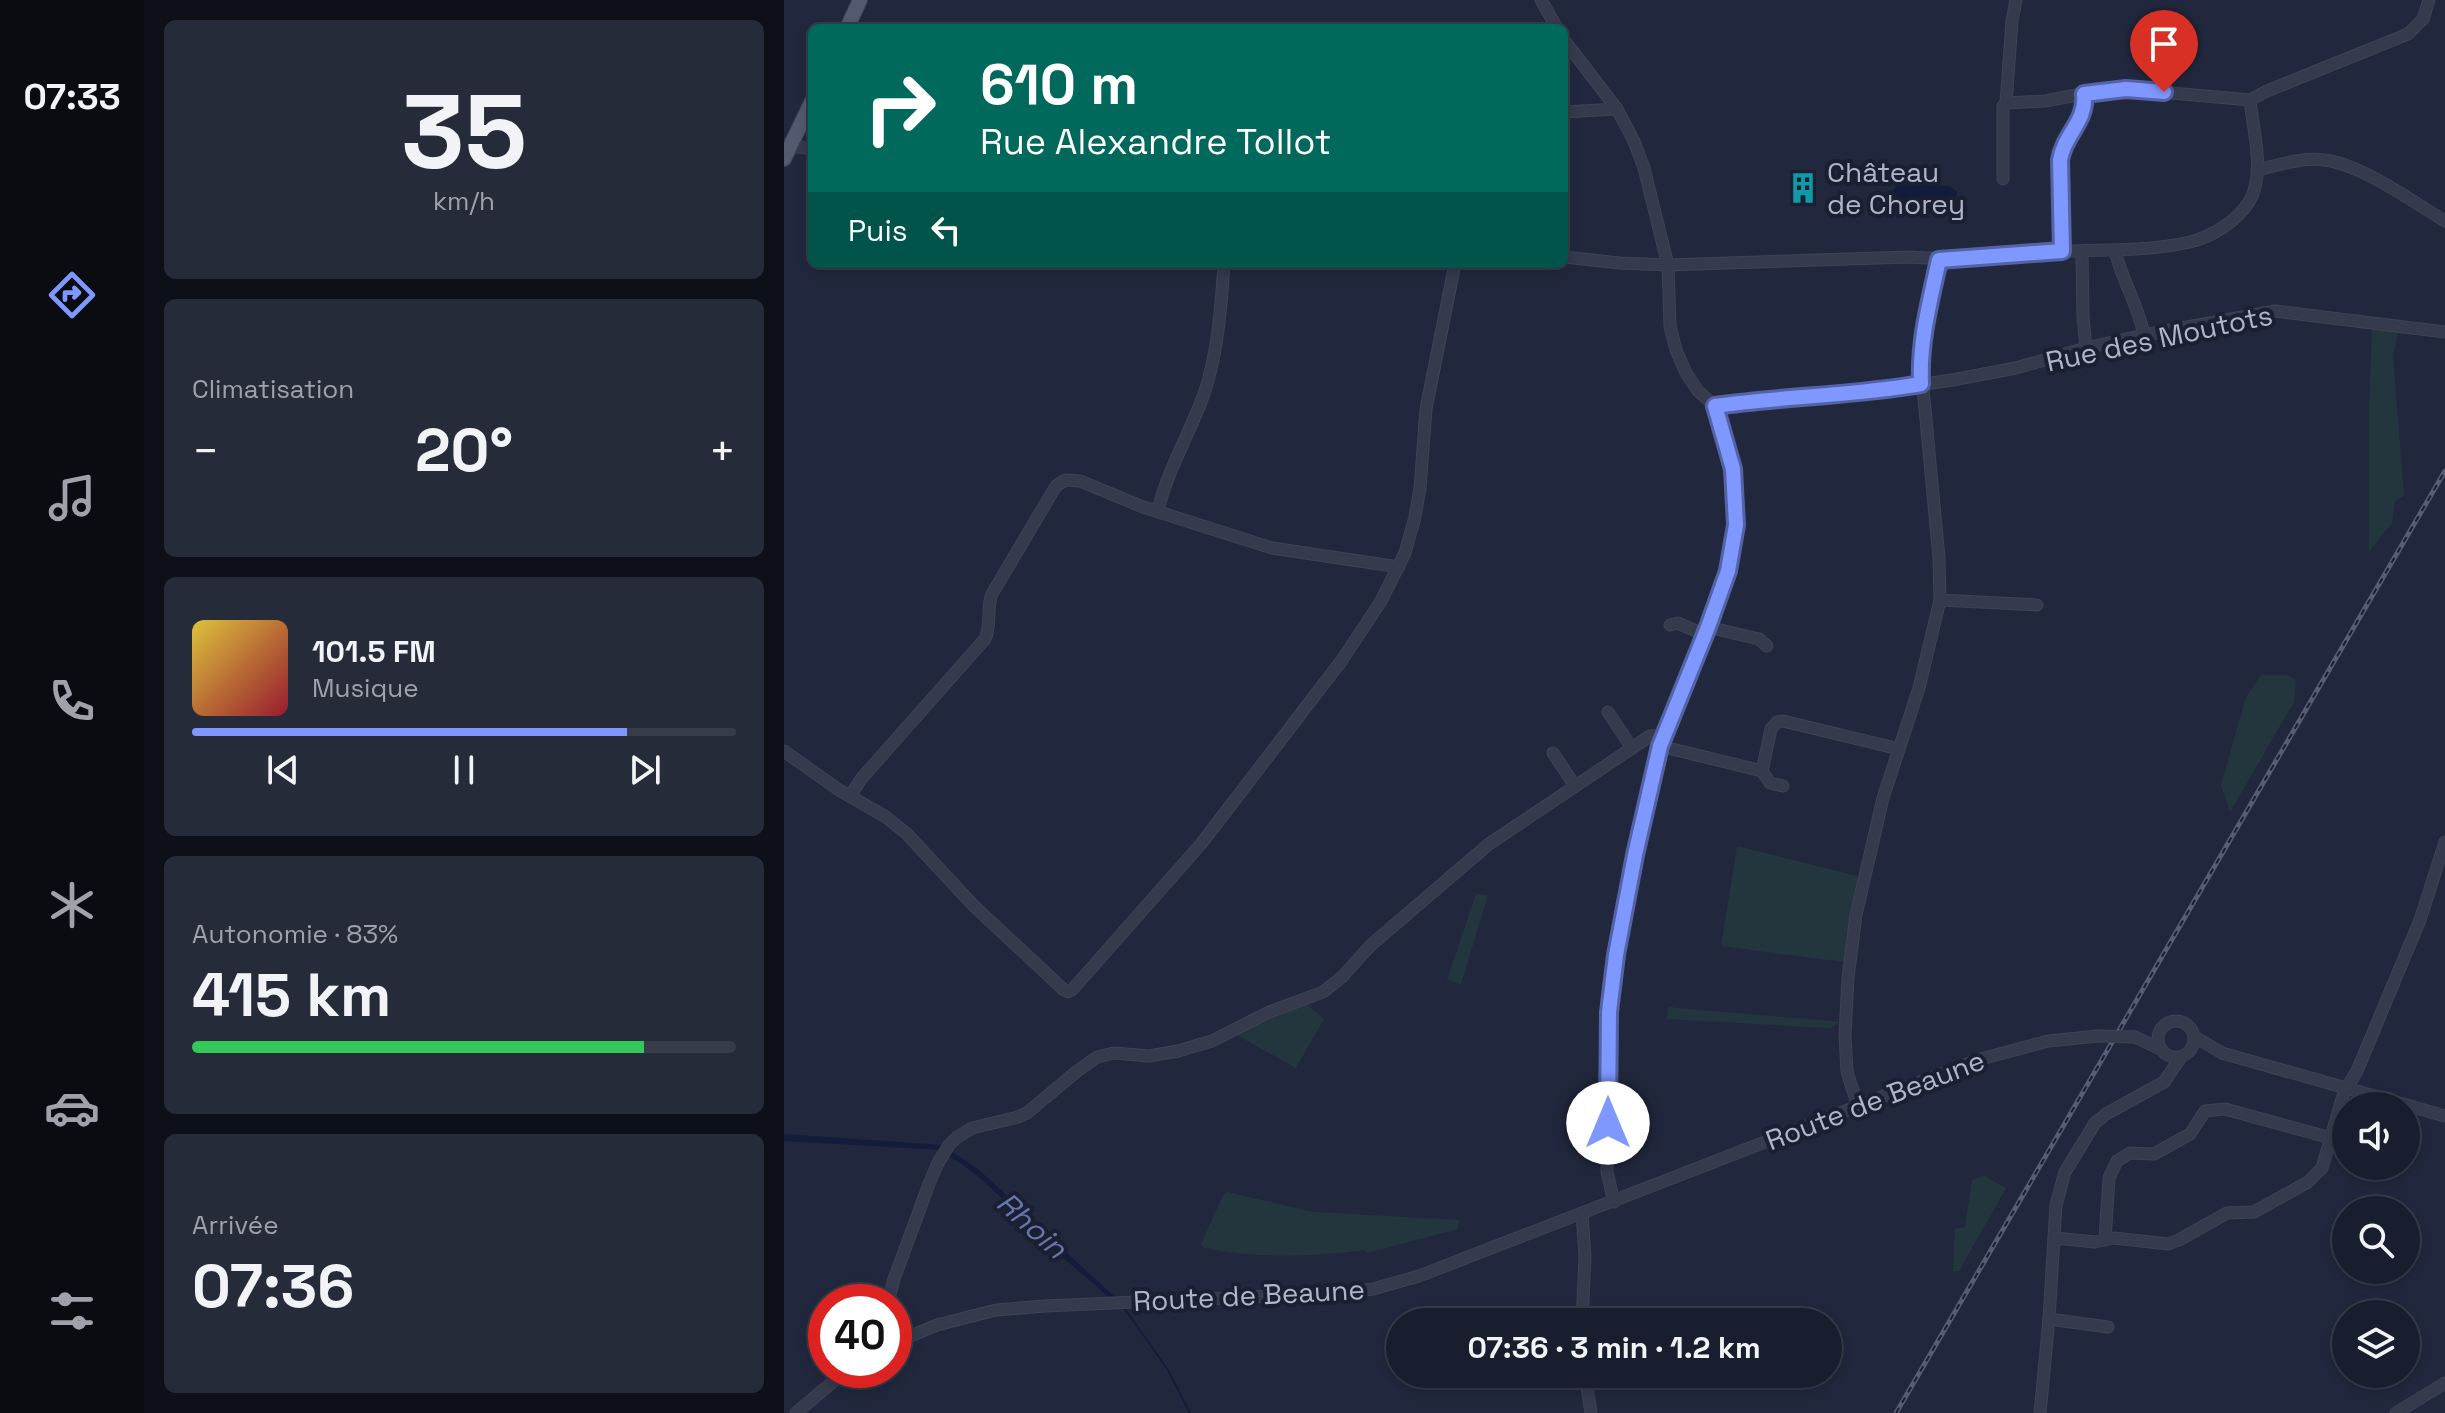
<!DOCTYPE html>
<html lang="fr">
<head>
<meta charset="utf-8">
<style>
  :root { --surface:#191e2e; --page:#262b3a; --text:#f1f3f6; --muted:#9fa2aa; --line:#373c4a; --accent:#7f98ff }
  body { margin:0; font-family:"Space Grotesk",sans-serif; background:var(--page); color:var(--text); height:100vh; display:flex; flex-direction:column; font-size:30px; white-space:nowrap }
  * { box-sizing:border-box; margin:0 }
  p { font-size:26px; color:var(--muted) }
  .icon { flex:none; width:44px; height:44px; fill:none; stroke:currentColor; stroke-width:2; stroke-linecap:round; stroke-linejoin:round }
  .map { position:relative; flex:1; overflow:hidden }
  .side { display:flex; flex-direction:column; gap:20px; padding:20px; background:#0e1019; width:640px }
  .side>* { flex:none }
  .guide { position:absolute; left:24px; top:24px; width:760px; height:244px; border-radius:12px; box-shadow:0 4px 12px #0003,0 0 0 2px var(--line); background:#00695c; color:#fff; overflow:hidden }
  .fabs { position:absolute; left:1548px; top:1092px; display:grid; gap:16px }
  .fabs a { display:grid; place-items:center; width:88px; height:88px; border-radius:50%; background:var(--surface); box-shadow:0 4px 12px #0003,0 0 0 2px var(--line); font-size:40px }
  .speed { position:absolute; left:24px; top:1284px; display:flex; gap:16px; font-size:40px; font-weight:700; text-align:center }
  .speed>* { display:grid; place-content:center; width:104px; height:104px; border-radius:50%; background:var(--surface); box-shadow:0 4px 12px #0003,0 0 0 2px var(--line); line-height:1 }
  .speed .limit { border:12px solid #d22; background:#fff; color:#111 }
  .pin { position:absolute; display:grid; place-items:center; width:68px; height:68px; color:#fff; margin:-82px -34px; border-radius:50% 50% 50% 0; rotate:-45deg; box-shadow:0 0 8px #0007 }
  .pin .icon { rotate:45deg }
  .me { position:absolute; width:88px; margin:-44px; rotate:0deg; stroke-linejoin:round; filter:drop-shadow(0 0 6px #0008) }
  .turn { display:flex; align-items:center; gap:28px; height:168px; padding:0 40px; font-size:36px }
  .turn .icon { width:104px; height:104px; stroke-width:2.5 }
  .turn b { display:block; font-size:56px; line-height:68px }
  .then { display:flex; align-items:center; height:76px; padding:0 40px; background:#0003; gap:16px; font-size:30px }
  .big { font-size:60px; font-weight:700; line-height:1.1 }
  .side .tile { flex:1; display:flex; flex-direction:column; justify-content:center; gap:12px; min-width:0; padding:0 28px; border-radius:12px; background:var(--page) }
  .side .dial { align-items:center; gap:0 }
  .dial b { font-size:104px; line-height:1 }
  .song { display:flex; align-items:center; gap:24px }
  .cover { width:96px; height:96px; border-radius:12px; background:linear-gradient(135deg,hsl(50 70% 55%),hsl(350 70% 35%)) }
  .played { height:8px; border-radius:4px; background:linear-gradient(90deg,var(--accent) 80%,var(--line) 80%) }
  .keys { display:flex; justify-content:space-around; direction:ltr }
  .heat { display:flex; justify-content:space-between; align-items:center; font-size:44px; direction:ltr }
  .charge { height:12px; border-radius:6px; background:linear-gradient(90deg,#34c759 83%,var(--line) 0) }
  .trip { position:absolute; left:602px; top:1308px; width:456px; height:80px; border-radius:40px; background:var(--surface); box-shadow:0 4px 12px #0003,0 0 0 2px var(--line); font-weight:700; line-height:80px; text-align:center }
  main { display:flex; flex:1; min-height:0 }
  .tab-bar { display:flex; flex-direction:column; width:144px; justify-content:space-around; align-items:center; background:#0a0c12; color:var(--muted) }
  .tab-bar .icon { width:56px; height:56px }
  .tab-bar .current { color:var(--accent) }
  .tab-bar b { font-size:36px; color:var(--text) }
  .map>svg:first-child { display:block }
</style>
</head>
<body>
<main>
<nav class="tab-bar">
<b>07:33</b>
<svg class="icon current" aria-label="directions" viewBox="0 0 24 24"><path d="M12 3l9 9-9 9-9-9zM9 14v-3h6M13 9l2 2-2 2"/></svg>
<svg class="icon" aria-label="music" viewBox="0 0 24 24"><path d="M9 18V5l10-2v13"/><circle cx="6" cy="18" r="3"/><circle cx="16" cy="16" r="3"/></svg>
<svg class="icon" aria-label="phone" viewBox="0 0 24 24"><path d="M5 4h4l2 5-3 2q2 4 5 5l2-3 5 2v4C11 20 4 13 5 4z"/></svg>
<svg class="icon" aria-label="climate" viewBox="0 0 24 24"><path d="M12 3v18M4 7l16 10M4 17L20 7"/></svg>
<svg class="icon" aria-label="car" viewBox="0 0 24 24"><path d="M5 17H2v-5l4-1 3-4h7l3 4 3 1v5h-3M9 17h6M6 11h13"/><circle cx="7" cy="17" r="2"/><circle cx="17" cy="17" r="2"/></svg>
<svg class="icon" aria-label="filters" viewBox="0 0 24 24"><path d="M4 7h16M4 17h16"/><circle cx="9" cy="7" r="2"/><circle cx="15" cy="17" r="2"/></svg>
</nav>
<section class="side">
<div class="tile dial"><b>35</b><p>km/h</p></div>
<div class="tile"><p>Climatisation</p>
<div class="heat"><a>−</a><b class="big">20°</b><a>+</a></div>
</div>
<div class="tile">
<div class="song"><i class="cover"></i><div><b>101.5 FM</b><p>Musique</p></div></div>
<div class="played"></div>
<div class="keys"><svg class="icon" aria-label="previous" viewBox="0 0 24 24"><path d="M18 5L8 12l10 7zM5 5v14"/></svg><svg class="icon" aria-label="pause" viewBox="0 0 24 24"><path d="M8 5v14M16 5v14"/></svg><svg class="icon" aria-label="next" viewBox="0 0 24 24"><path d="M6 5l10 7-10 7zM19 5v14"/></svg></div>
</div>
<div class="tile"><p>Autonomie · 83%</p><b class="big">415 km</b><div class="charge"></div></div>
<div class="tile"><p>Arrivée</p><b class="big">07:36</b></div>
</section>
<div class="map">
<svg width="1661" height="1413" viewBox="0 0 1661 1413">
  <rect width="100%" height="100%" fill="#21283d"/>
  <g fill="#23363e">
    <path d="M1588 326 1615 330 1609 356 1620 496 1611 501 1608 523 1585 551V409Z"/>
    <path d="M1477 675H1504L1512 681 1510 702 1446 812 1437 785 1462 697Z"/>
    <path d="M953 846 1077 877 1060 962 937 946Z"/>
    <path d="M692 894 704 895 677 984 663 980Z"/>
    <path d="M521 1003 540 1019 512 1068 449 1033Z"/>
    <path d="M884 1007 1056 1022 1046 1028 883 1019Z"/>
    <path d="M1200 1176 1222 1188 1175 1271H1169L1171 1229 1181 1227 1188 1180Z"/>
    <path d="M443 1192 530 1212 675 1220 674 1229 583 1253 581 1250C528 1257 473 1259 420 1248L417 1244 439 1195Z"/>
  </g>
  <g fill="#141c3c">
    <path d="M1114 184 1166 186 1173 192V196L1168 201 1114 200 1109 195V191Z"/>
    <path d="M0 1134 159 1145 157 1150 0 1141Z"/>
    <path d="M165 1151C191 1163 211 1185 232 1204 265 1235 297 1267 331 1297H324C306 1279 285 1264 267 1247 242 1225 191 1165 162 1156Z"/>
  </g>
  <g fill="none" stroke-linecap="round" stroke-linejoin="round">
    <path stroke="#141c3c" stroke-width="2" d="M341 1309 384 1370 406 1413"/>
    <defs>
      <g id="minor">
        <path d="M757 0 773 28"/>
        <path d="M780 40 833 109 850 141 860 168 884 265 886 326 892 350 902 373 914 391 931 406"/>
        <path d="M1466 100 1483 91 1624 34 1639 19 1645 0"/>
        <path d="M1222 103 1261 101 1319 90 1342 89 1466 100"/>
        <path d="M780 112 833 109"/>
        <path d="M1 145 28 149"/>
        <path d="M1473 170C1495 165 1518 157 1540 160 1577 164 1629 202 1661 221"/>
        <path d="M1219 179V106L1222 103 1228 21 1232 0"/>
        <path d="M1278 251 1276 160C1280 134 1303 122 1300 94"/>
        <path d="M1331 251C1338 280 1354 305 1360 335"/>
        <path d="M1298 252 1299 316 1302 348"/>
        <path d="M780 257 836 263 884 265 1126 257C1174 261 1224 254 1272 252 1317 249 1362 252 1406 242 1429 236 1452 222 1465 202 1482 173 1469 131 1466 100"/>
        <path d="M931 406 971 401 1108 389 1168 380 1232 368 1302 348 1360 335 1491 311 1661 332"/>
        <path d="M374 510C384 469 406 433 420 394 434 352 437 308 440 264"/>
        <path d="M1156 600 1253 605"/>
        <path d="M886 625 894 623 921 635"/>
        <path d="M924 627 975 639 983 646"/>
        <path d="M824 712 848 748"/>
        <path d="M876 746 978 771 987 729 993 722 999 721 1115 749"/>
        <path d="M0 751 55 790 102 817 123 834 190 906 280 990 284 992 288 990 417 844 558 660 597 601 621 553 631 517 636 488 642 409 671 264"/>
        <path d="M769 753 791 786"/>
        <path d="M978 771 986 783 999 786"/>
        <path d="M66 796 77 779 201 639C208 624 202 609 208 594L272 486 281 480 296 481 359 507 488 548 615 567"/>
        <circle cx="1392" cy="1039" r="18"/>
        <path d="M1351 1037 1376 1049"/>
        <path d="M1411 1037 1438 1053 1661 1116"/>
        <path d="M1074 1106 1063 1072 1061 1035 1064 978 1072 915 1099 798 1135 688 1156 600 1155 558 1136 356 1155 260"/>
        <path d="M1550 1127 1562 1130"/>
        <path d="M830 1202 823 1172 824 1040 825 1012 832 955 851 855 876 746 924 627 944 571 952 525 949 469 931 406"/>
        <path d="M1271 1238 1311 1242 1330 1238 1384 1244 1395 1240 1443 1213 1470 1212 1524 1182 1538 1168 1560 1092 1573 1071 1636 920 1661 842"/>
        <path d="M1321 1239 1325 1178 1333 1161 1346 1153 1370 1154 1406 1134 1421 1111 1441 1109 1547 1138"/>
        <path d="M104 1302 110 1279 145 1184 154 1163 165 1145 172 1138 188 1128 234 1117 243 1113 292 1072 313 1057 330 1053 365 1056 394 1051 428 1041 485 1012 539 992 558 977 587 945 705 844 866 736 880 735"/>
        <path d="M1265 1319 1324 1327"/>
        <path d="M798 1322 801 1257 798 1213"/>
        <path d="M110 1343 153 1325 212 1310 261 1306 557 1293 589 1289 635 1276 1193 1060 1264 1041 1314 1036"/>
        <path d="M801 1374 807 1413"/>
        <path d="M12 1413 63 1370"/>
        <path d="M1256 1413 1265 1319 1272 1205 1281 1172 1311 1123 1322 1114 1380 1082 1397 1057"/>
        <path d="M1612 1413 1661 1383"/>
      </g>
      <g id="major">
        <path d="M63 28 76 0"/>
        <path d="M0 159 28 101"/>
      </g>
    </defs>
    <use href="#minor" stroke="#3e4356" stroke-width="13"/>
    <use href="#major" stroke="#3e4356" stroke-width="16"/>
    <use href="#minor" stroke="#353a4d" stroke-width="11"/>
    <use href="#major" stroke="#53596e" stroke-width="14"/>
    <defs>
      <path id="rail" d="M1112 1413 1661 471"/>
    </defs>
    <use href="#rail" stroke="#575d75" stroke-width="5"/>
    <use href="#rail" stroke="#1a1f32" stroke-width="2" stroke-dasharray="6" stroke-linecap="butt"/>
    <defs>
      <path id="minor-bridge" d="M1314 1036 1351 1037"/>
    </defs>
    <use href="#minor-bridge" stroke="#3e4356" stroke-width="13" stroke-linecap="butt"/>
    <use href="#minor-bridge" stroke="#353a4d" stroke-width="11"/>
  </g>
  <g fill="none" stroke-linecap="round" stroke-linejoin="round">
    <defs>
      <path id="route" d="M824 1123 825 1012 832 955 851 855 876 746 924 627 944 571 952 525 949 469 931 406C1000 396 1069 396 1137 384 1135 341 1146 301 1155 260L1278 251 1276 160C1280 134 1303 122 1300 94L1342 89 1380 92"/>
    </defs>
    <use href="#route" stroke="#5363a6" stroke-width="20"/>
    <use href="#route" stroke="#7f98ff" stroke-width="14"/>
  </g>
  <defs>
    <symbol id="building-bare" viewBox="-9 -9 18 18"><path d="M-4-6H4V6H1V3H-1V6H-4ZM-2.5-4.3h1.7v1.8h-1.7ZM.8-4.3h1.7v1.8H.8ZM-2.5-1h1.7V.8h-1.7ZM.8-1h1.7V.8H.8Z" fill="#0f9aa8" stroke="#1a1f32" stroke-width="2.5" paint-order="stroke"/></symbol>
  </defs>
  <g fill-rule="evenodd">
    <use href="#building-bare" x="997" y="166" width="44" height="44"/>
  </g>
  <g text-anchor="middle" dominant-baseline="central" stroke-width="8" stroke-linejoin="round" paint-order="stroke">
    <g font-size="28" fill="#b0b5c9" stroke="#1a1f32" text-anchor="start">
      <text x="1043" y="172">Château<tspan x="1043" dy="32">de Chorey</tspan></text>
    </g>
    <g font-size="28" fill="#b0b5c9" stroke="#1a1f32">
      <text transform="translate(1375 338) rotate(-12)">Rue des Moutots</text>
      <text transform="translate(1091 1100) rotate(-21)">Route de Beaune</text>
      <text transform="translate(465 1295) rotate(-3)">Route de Beaune</text>
    </g>
    <g font-size="30" font-style="italic" fill="#6776ab" stroke="#1a1f32">
      <text transform="translate(248 1225) rotate(42)">Rhoin</text>
    </g>
  </g>
</svg>
<div class="fabs">
<a><svg class="icon" aria-label="sound" viewBox="0 0 24 24"><path d="M4 9h4l5-4v14l-5-4H4zM17 9q2 3 0 6"/></svg></a>
<a><svg class="icon" aria-label="search" viewBox="0 0 24 24"><circle cx="10" cy="10" r="6"/><path d="M15 15l6 6"/></svg></a>
<a><svg class="icon" aria-label="layers" viewBox="0 0 24 24"><path d="M12 4l9 5-9 5-9-5zM3 14l9 5 9-5"/></svg></a>
</div>
<div class="speed"><div class="limit">40</div></div>
<div class="pin" style="left:1380px;top:92px;background:#d93025"><svg class="icon" aria-label="arrive" viewBox="0 0 24 24"><path d="M6 21V4h12l-3 4 3 4H6"/></svg></div>
<svg class="me" style="left:824px;top:1123px" viewBox="-20 -20 40 40"><circle r="19" fill="#fff"/><path d="M0-13L10 11 0 6-10 11z" fill="#7f98ff"/></svg>
<div class="trip">07:36 · 3 min · 1.2 km</div>
<div class="guide">
<div class="turn"><svg class="icon" aria-label="right" viewBox="0 0 24 24"><path d="M7 20v-9h11M14 6l5 5-5 5"/></svg><div><b>610 m</b>Rue Alexandre Tollot</div></div>
<div class="then">Puis<svg class="icon" aria-label="left" viewBox="0 0 24 24"><path d="M17 20v-9H6M10 6l-5 5 5 5"/></svg></div>
</div>
</div>
</main>
</body>
</html>
